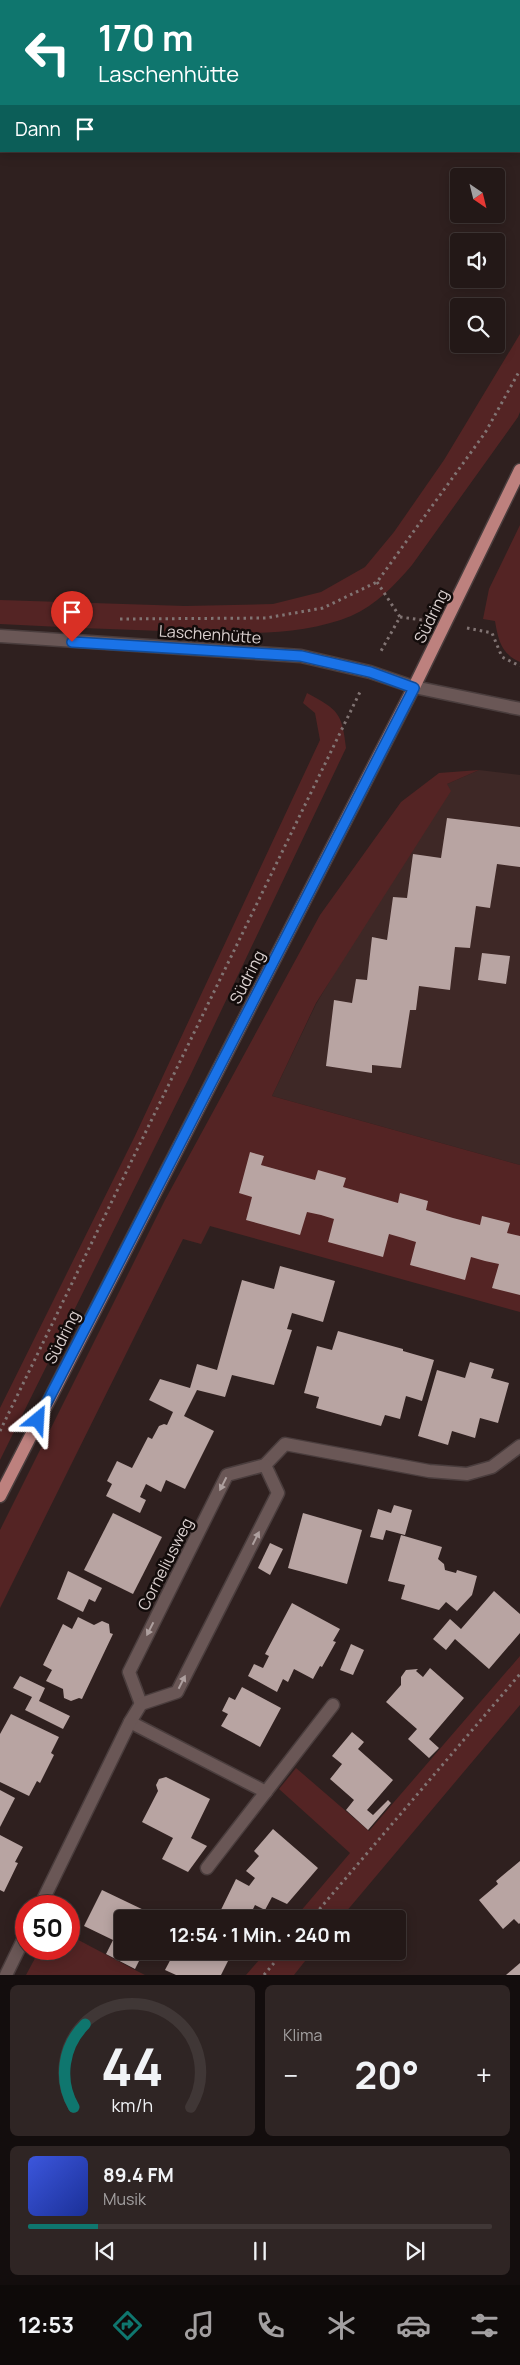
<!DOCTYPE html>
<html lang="de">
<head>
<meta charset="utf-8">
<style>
  :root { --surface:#231817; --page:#2f2524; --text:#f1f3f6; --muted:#a3a0a1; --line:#403736; --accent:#0f766e }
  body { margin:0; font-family:Manrope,sans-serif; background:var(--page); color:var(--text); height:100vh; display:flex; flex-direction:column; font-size:19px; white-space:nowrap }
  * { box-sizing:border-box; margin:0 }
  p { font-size:16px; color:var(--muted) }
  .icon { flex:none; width:28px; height:28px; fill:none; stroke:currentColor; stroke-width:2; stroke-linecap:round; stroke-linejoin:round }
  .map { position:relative; height:1975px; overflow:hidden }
  .panel { display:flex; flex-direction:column; gap:10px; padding:10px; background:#130d0d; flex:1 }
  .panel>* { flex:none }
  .hud { position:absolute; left:0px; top:0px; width:520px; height:152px; box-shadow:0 2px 12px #0003,0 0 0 1px var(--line); background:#0f766e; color:#fff; overflow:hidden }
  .needle { width:32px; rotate:145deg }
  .controls { position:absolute; left:450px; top:168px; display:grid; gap:10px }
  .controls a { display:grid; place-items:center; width:55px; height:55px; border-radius:5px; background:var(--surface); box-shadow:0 2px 12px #0003,0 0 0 1px var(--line); font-size:25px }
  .speed { position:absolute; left:15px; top:1895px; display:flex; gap:10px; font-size:25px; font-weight:700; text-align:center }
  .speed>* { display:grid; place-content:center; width:65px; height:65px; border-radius:50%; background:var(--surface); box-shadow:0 2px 12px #0003,0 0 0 1px var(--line); line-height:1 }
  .speed .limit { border:8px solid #d22; background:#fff; color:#111 }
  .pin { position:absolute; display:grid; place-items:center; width:42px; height:42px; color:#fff; margin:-51px -21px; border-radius:50% 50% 50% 0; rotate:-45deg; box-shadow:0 0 5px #0007 }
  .pin .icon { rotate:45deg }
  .me { position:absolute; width:55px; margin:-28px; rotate:27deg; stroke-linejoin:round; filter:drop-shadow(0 0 4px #0008) }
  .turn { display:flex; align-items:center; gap:18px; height:105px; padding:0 15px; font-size:22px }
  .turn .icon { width:65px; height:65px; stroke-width:2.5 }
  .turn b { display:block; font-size:35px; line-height:42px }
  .then { display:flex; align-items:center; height:48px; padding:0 15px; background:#0003; gap:10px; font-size:19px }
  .big { font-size:38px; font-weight:700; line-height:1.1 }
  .panel .widget { flex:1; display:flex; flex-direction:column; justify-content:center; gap:8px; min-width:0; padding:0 18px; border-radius:8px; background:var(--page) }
  .panel .dial { align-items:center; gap:0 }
  .dial svg { height:130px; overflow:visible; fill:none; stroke:var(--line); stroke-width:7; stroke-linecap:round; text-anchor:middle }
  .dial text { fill:var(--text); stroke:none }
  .song { display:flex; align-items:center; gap:15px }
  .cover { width:60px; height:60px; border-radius:8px; background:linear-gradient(135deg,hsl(230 70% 55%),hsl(230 70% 35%)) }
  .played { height:5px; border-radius:2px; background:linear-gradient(90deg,var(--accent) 15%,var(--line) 15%) }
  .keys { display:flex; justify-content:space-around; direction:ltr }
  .heat { display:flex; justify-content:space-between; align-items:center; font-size:28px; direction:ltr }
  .panel .tiles { flex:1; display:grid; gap:10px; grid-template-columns:1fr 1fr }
  .widget:last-child { grid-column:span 2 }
  .trip { position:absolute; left:114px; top:1910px; width:292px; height:50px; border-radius:5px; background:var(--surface); box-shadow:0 2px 12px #0003,0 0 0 1px var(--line); font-weight:700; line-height:50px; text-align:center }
  .dock { display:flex; height:80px; justify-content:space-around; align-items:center; background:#0e0a09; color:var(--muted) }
  .dock .icon { width:35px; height:35px }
  .dock .active { color:var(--accent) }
  .dock b { font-size:22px; color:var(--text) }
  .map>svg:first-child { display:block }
</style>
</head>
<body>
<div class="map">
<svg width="520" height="1975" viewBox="0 0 520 1975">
  <rect width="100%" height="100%" fill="#2f201f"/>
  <path fill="#3e2826" d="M479 770 520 775V1165L272 1096 316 1004 447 784Z"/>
  <g fill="#542424">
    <path d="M520 334V412L518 417 412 565C395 585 376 605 351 616 295 639 223 633 163 631 109 629 54 627 0 624V600L185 606 273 604 321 592 365 567 394 532 444 460Z"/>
    <path d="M520 525V662C501 654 498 639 495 621L483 619 489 589Z"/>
    <path d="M307 693C338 710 342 712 346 748L191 1074 0 1460V1408L134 1138 320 740 315 713 303 703Z"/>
    <path d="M479 770 447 784 451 791 316 1003 272 1096 520 1165V1312L210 1226 201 1244 183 1239 0 1608V1530L165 1200 320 915 401 802 439 773Z"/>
    <path d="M520 1656V1705L340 1919H294L350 1853 279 1789 296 1768 369 1831Z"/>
    <path d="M69 1935 135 1970 145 1975H26L40 1949H69Z"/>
    <path d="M267 1951H313L294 1975H246Z"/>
  </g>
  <g fill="#b8a4a2">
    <path d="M447 818 520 827V867L497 864 490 908 476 906 470 948 455 947 450 990 419 986 416 1010H410L401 1068 372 1065V1073L326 1066 334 1000 352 1003 356 979 367 980 372 937 387 940 393 897 407 898 413 854 441 858Z"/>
    <path d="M482 953 510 956 506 984 478 980Z"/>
    <path d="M250 1152 264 1156 261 1165 315 1180 318 1170 346 1178 343 1187 398 1203 400 1193 428 1201 426 1210 453 1218 480 1225 482 1216 510 1223 507 1233 520 1236V1295L492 1288 499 1264 485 1261 471 1257 465 1280 410 1265 416 1242 403 1238 389 1234 383 1257 328 1242 334 1219 321 1215 307 1212 300 1235 246 1220 252 1197 239 1193Z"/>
    <path d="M280 1266 335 1281 323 1322 292 1313 287 1329 292 1330 274 1385 232 1375 225 1397 197 1390 184 1416 214 1431 185 1489 166 1480 161 1492 146 1484 140 1497 146 1500 140 1513 106 1496 112 1484 107 1481 117 1461 132 1468 148 1437 152 1439 159 1426 164 1424 167 1425 173 1412 149 1400 160 1379 190 1388 197 1364 217 1370 242 1280 274 1289Z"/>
    <path d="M338 1331 403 1349V1351L434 1360 422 1401 406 1396 400 1419 385 1415 381 1426 316 1408 319 1397 304 1393 317 1346 332 1350Z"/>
    <path d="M470 1362 494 1369 491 1378 509 1383 498 1423 480 1418 475 1438 452 1431 448 1445 418 1436 437 1370 465 1378Z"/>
    <path d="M394 1505 412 1510 405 1535 386 1530 383 1540 370 1537 378 1509 391 1513Z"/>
    <path d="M113 1513 162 1537 133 1594 84 1570Z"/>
    <path d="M303 1513 362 1530 347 1584 288 1568Z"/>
    <path d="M401 1535 442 1547 438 1559 444 1564 445 1570 456 1573 457 1570 477 1576 472 1595 457 1611 446 1602 439 1610 401 1599 405 1585 388 1581Z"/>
    <path d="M270 1543 283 1549 270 1575 258 1568Z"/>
    <path d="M68 1571 102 1588 95 1602 89 1599 83 1612 57 1599Z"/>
    <path d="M494 1591 520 1614V1633L489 1669 455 1639 446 1650 433 1639 450 1619 461 1629Z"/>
    <path d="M292 1603 340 1629 333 1641 336 1642 322 1667 320 1666 313 1679 294 1669 288 1682 283 1679 277 1692 248 1676 254 1664 263 1668 269 1656 265 1654Z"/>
    <path d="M78 1617 94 1625 102 1621 109 1624 110 1633 113 1634 82 1699 79 1698 71 1701 64 1698 63 1689 46 1681 52 1670 43 1665 63 1624 72 1629Z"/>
    <path d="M351 1644 364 1650 353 1675 340 1670Z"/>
    <path d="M430 1668 464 1698 429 1739 439 1748 429 1758 408 1739 417 1729 386 1702 401 1685V1677L406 1670 418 1669 416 1671 423 1677Z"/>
    <path d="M20 1676 45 1688 39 1701 70 1716 63 1729 25 1710 32 1697 13 1688Z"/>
    <path d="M242 1687 281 1708 260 1747 221 1726 228 1714 222 1711 229 1697 235 1700Z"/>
    <path d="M11 1714 59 1737 51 1753 54 1755 40 1783 37 1781 29 1796 0 1782V1734Z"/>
    <path d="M352 1732 364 1742 358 1749 393 1780 367 1810 373 1815 388 1800 391 1803 368 1830 346 1810 354 1800 330 1779 342 1764 332 1756Z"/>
    <path d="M166 1777 210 1799 191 1838 207 1846 188 1872 162 1859 173 1838 142 1822 158 1791 156 1785 159 1779Z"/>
    <path d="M0 1790 15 1798 0 1827Z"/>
    <path d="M273 1829 318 1868 287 1904 272 1897 265 1910 255 1905 248 1919 217 1918 236 1879 249 1886 255 1878 246 1871 259 1856 254 1851Z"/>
    <path d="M0 1835 23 1847 15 1862 18 1863 4 1892 0 1890Z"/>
    <path d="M520 1861V1923L519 1924 514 1919 503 1929 479 1900 498 1884 496 1881Z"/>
    <path d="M102 1890 148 1912 145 1919H122V1951H144L135 1969 106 1954 113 1940 84 1926Z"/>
    <path d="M175 1951H233L221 1975H176L165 1970Z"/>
    <path d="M520 1963V1975H506Z"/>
  </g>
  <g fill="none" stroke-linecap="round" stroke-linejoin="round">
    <defs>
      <g id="minor">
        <path d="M0 636 301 656 370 672 414 687 520 709"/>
        <path d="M141 1704 129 1672 227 1475 265 1465 285 1444 429 1471 467 1474 492 1467 520 1446"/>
        <path d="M130 1722 266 1792"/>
        <path d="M207 1868 333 1705"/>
        <path d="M40 1906 130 1722 141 1704 177 1692 278 1493 265 1465"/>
        <path d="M6 1975 26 1934"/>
      </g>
      <path id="major" d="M0 1496 414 687 520 470"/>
    </defs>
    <use href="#minor" stroke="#4a3d3d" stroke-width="15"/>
    <use href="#major" stroke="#4a3d3d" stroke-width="15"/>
    <g stroke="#817473" stroke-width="3" stroke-dasharray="2.5 4" stroke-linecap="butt">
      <path d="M377 582 400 617 381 651"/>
      <path d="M400 617 422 620"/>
      <path d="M120 619 266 618 323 608 377 582 485 433 520 370"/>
      <path d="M467 628 492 633 502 657 520 666"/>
      <path d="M0 1431 360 692"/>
      <path d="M311 1919 520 1674"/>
      <path d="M264 1975 284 1951"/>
    </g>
    <use href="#minor" stroke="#6a5756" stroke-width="12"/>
    <use href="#major" stroke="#bd817e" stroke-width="12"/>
  </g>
  <defs><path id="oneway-solid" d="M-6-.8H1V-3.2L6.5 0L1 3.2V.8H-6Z" transform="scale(1.25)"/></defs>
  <g fill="#aea09f">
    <use href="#oneway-solid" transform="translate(223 1484) rotate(117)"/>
    <use href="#oneway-solid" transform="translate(256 1538) rotate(-63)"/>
    <use href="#oneway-solid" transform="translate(150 1629) rotate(117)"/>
    <use href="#oneway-solid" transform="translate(182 1682) rotate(-63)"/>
  </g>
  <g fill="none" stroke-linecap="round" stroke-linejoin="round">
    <defs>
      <path id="route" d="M38 1420 414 688 370 672 301 656 72 642"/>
    </defs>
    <use href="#route" stroke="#114b97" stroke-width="12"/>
    <use href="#route" stroke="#1a73e8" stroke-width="9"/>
  </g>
  <g text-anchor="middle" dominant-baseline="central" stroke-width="5" stroke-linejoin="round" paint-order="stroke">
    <g font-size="16" fill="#dbd1d0" stroke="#130c0b">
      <text transform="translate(431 616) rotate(-64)">Südring</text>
      <text transform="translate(210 634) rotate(4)">Laschenhütte</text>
      <text transform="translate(247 977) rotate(-63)">Südring</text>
      <text transform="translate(62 1337) rotate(-63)">Südring</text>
      <text transform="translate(165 1564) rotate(-63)">Corneliusweg</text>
    </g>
  </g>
</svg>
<div class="controls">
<a><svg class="needle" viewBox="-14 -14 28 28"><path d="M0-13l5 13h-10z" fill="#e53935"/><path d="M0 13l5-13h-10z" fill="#a3a0a1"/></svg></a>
<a><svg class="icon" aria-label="sound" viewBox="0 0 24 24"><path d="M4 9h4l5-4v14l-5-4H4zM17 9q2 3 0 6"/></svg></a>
<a><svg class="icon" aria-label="search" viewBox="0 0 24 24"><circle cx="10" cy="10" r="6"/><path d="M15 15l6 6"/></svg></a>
</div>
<div class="speed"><div class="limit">50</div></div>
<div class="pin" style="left:72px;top:642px;background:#d93025"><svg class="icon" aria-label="arrive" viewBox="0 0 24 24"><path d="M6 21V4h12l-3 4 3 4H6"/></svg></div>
<svg class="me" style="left:38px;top:1420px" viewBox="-20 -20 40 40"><path d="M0-17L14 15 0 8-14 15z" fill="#1a73e8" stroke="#fff" stroke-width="4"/></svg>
<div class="trip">12:54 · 1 Min. · 240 m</div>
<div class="hud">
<div class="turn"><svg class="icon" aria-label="left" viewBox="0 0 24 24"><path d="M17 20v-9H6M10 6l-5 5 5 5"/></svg><div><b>170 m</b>Laschenhütte</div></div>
<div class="then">Dann<svg class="icon" aria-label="arrive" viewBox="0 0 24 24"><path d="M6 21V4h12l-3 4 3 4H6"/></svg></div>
</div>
</div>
<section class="panel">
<div class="tiles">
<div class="widget dial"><svg viewBox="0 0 100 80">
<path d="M14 69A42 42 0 1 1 86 69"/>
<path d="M14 69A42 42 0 0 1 21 18" stroke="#0f766e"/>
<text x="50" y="56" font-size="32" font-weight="700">44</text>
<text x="50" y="72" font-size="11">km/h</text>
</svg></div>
<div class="widget"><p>Klima</p>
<div class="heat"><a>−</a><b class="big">20°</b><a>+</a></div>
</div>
<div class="widget">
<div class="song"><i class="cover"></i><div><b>89.4 FM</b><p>Musik</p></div></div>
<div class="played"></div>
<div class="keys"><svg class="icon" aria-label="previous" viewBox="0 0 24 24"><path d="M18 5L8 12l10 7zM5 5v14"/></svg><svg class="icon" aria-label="pause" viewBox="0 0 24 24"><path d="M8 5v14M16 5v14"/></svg><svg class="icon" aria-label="next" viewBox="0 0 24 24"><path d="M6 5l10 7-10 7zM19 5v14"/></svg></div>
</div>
</div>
</section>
<nav class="dock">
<b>12:53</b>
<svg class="icon active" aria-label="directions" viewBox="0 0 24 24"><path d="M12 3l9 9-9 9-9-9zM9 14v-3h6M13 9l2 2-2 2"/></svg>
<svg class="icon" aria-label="music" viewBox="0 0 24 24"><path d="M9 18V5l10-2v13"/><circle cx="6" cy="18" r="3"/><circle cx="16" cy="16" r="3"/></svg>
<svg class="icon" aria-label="phone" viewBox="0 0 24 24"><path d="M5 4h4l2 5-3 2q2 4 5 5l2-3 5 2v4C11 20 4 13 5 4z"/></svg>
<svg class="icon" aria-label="climate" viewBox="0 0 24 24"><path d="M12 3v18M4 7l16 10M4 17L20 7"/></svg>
<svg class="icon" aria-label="car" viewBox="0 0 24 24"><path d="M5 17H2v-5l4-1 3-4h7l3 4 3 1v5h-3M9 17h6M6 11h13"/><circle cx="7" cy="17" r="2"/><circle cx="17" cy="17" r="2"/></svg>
<svg class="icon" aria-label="filters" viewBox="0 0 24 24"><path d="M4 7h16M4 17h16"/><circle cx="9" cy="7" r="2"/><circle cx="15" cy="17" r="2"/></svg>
</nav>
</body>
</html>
